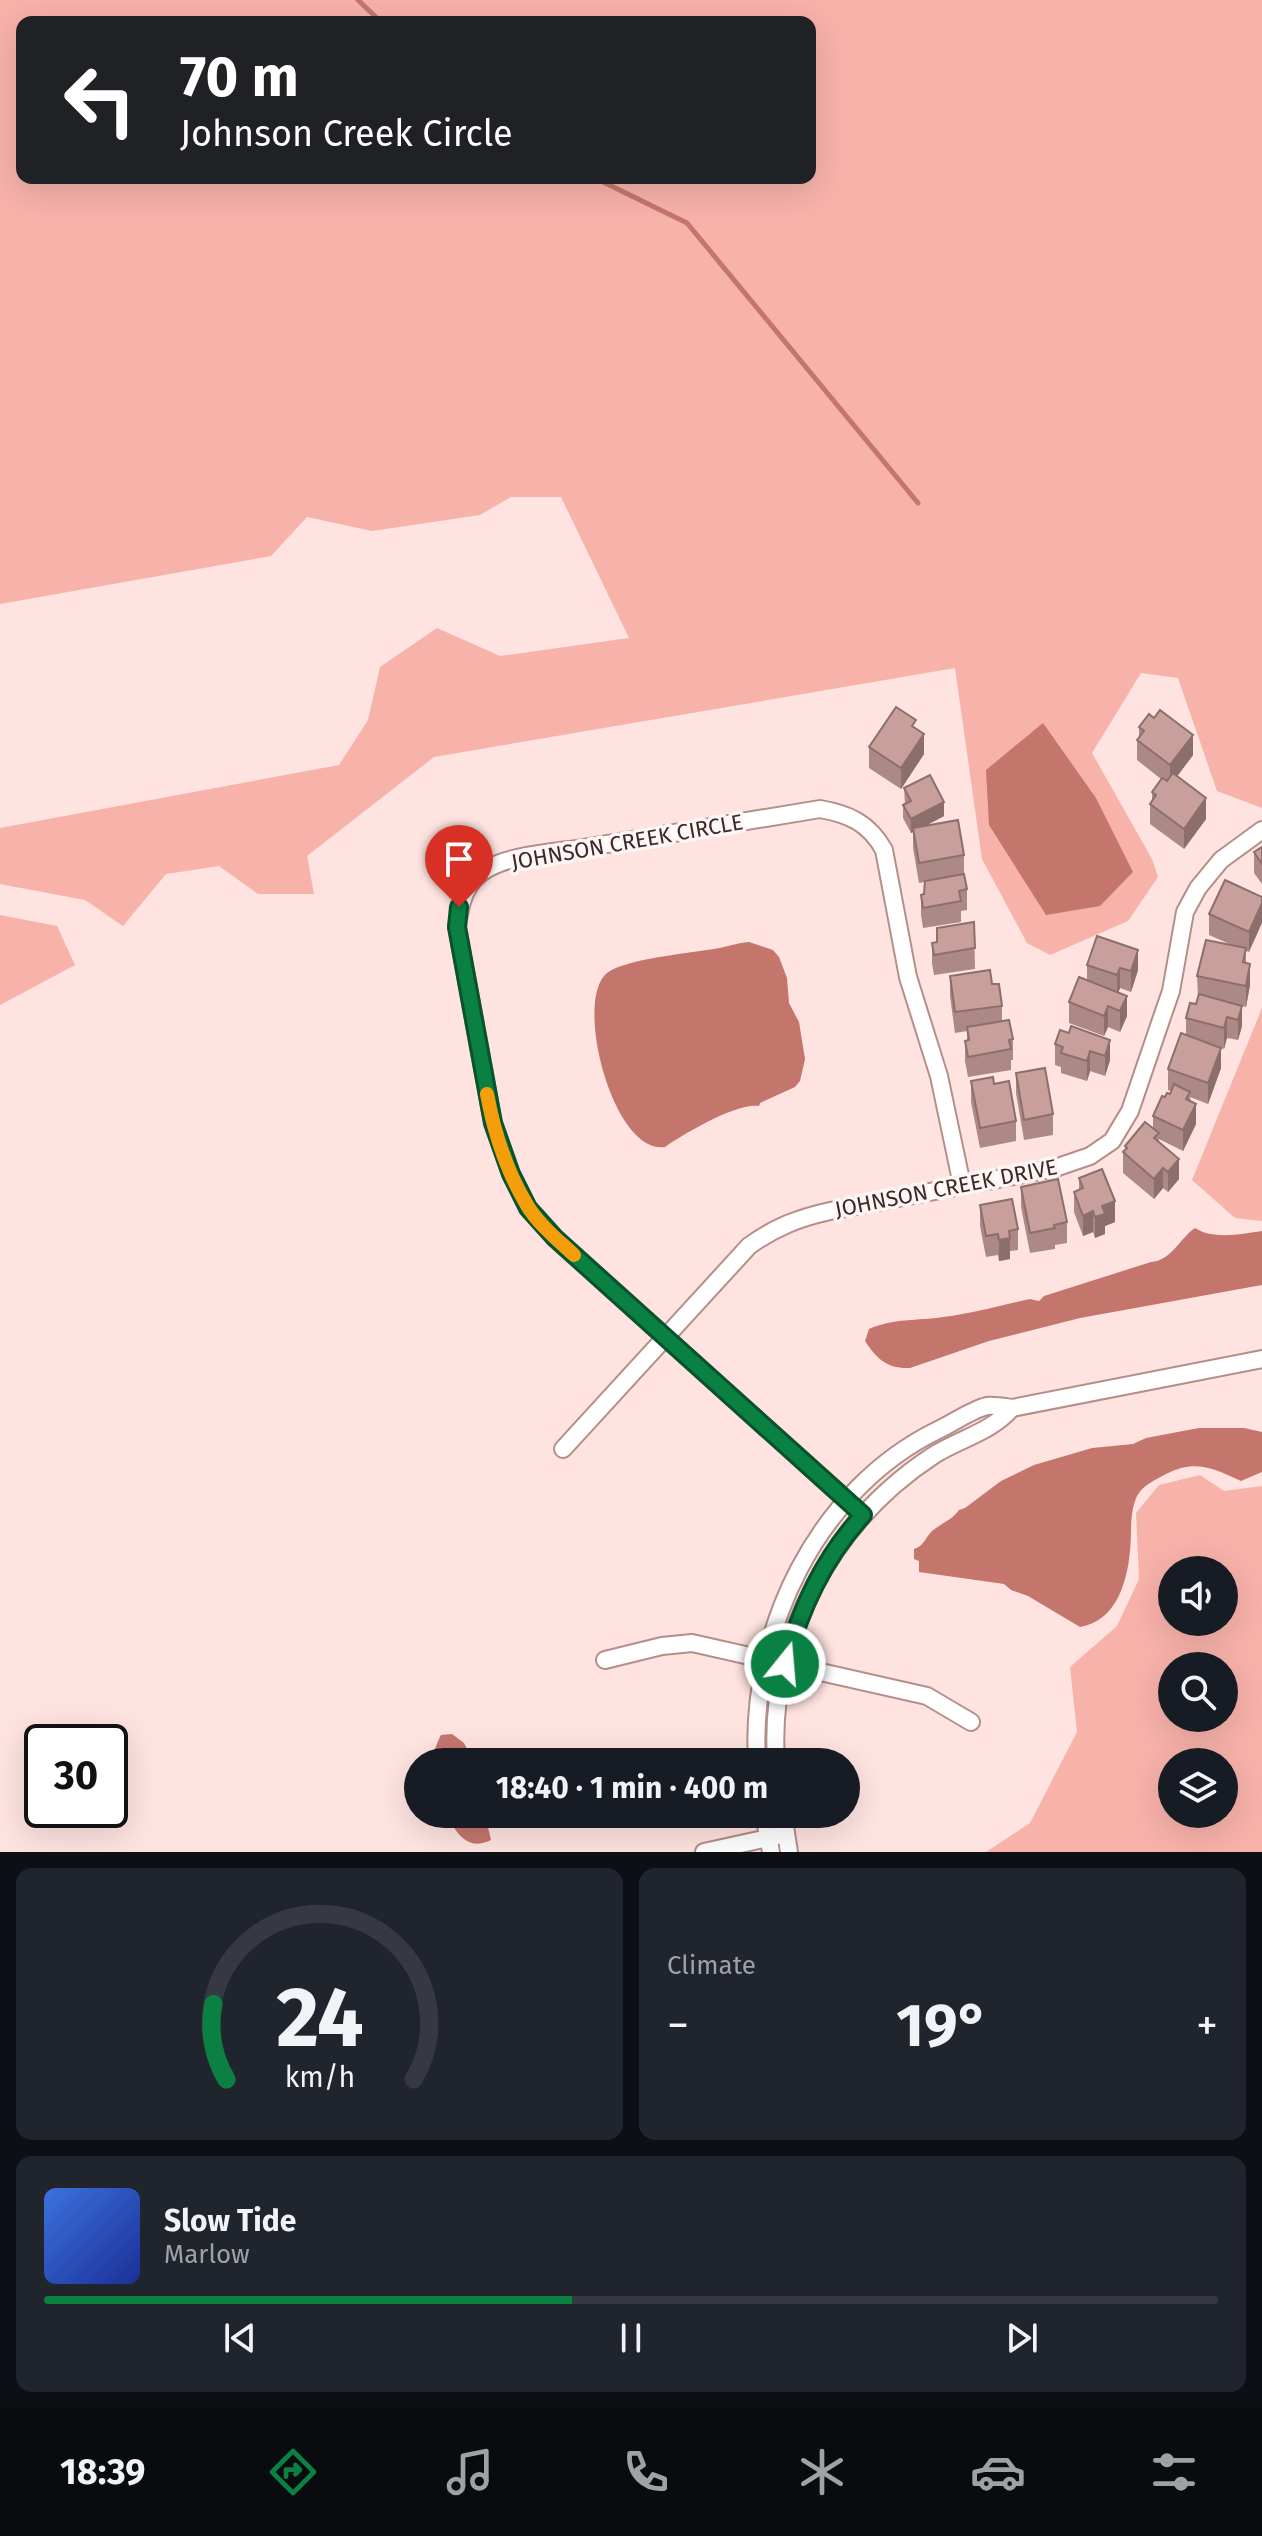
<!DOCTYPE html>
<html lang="en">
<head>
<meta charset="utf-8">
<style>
  :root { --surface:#171b24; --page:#20242c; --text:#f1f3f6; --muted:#9ea1a6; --line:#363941; --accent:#0b8043 }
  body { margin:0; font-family:"Fira Sans",sans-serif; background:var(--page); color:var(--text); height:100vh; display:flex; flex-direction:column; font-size:30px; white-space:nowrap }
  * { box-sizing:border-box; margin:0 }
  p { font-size:26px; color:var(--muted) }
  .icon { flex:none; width:44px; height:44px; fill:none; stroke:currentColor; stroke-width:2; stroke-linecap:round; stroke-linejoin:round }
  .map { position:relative; height:1852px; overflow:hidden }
  .sheet { display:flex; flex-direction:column; gap:16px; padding:16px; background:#0d0f14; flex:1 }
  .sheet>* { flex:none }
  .top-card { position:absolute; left:16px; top:16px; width:800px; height:168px; border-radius:16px; box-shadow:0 8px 32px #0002; background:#202124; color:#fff; overflow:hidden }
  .fabs { position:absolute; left:1158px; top:1556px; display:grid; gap:16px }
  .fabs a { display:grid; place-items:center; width:80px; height:80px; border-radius:50%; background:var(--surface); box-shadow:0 8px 32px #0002; font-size:40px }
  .speed { position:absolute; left:24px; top:1724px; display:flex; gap:16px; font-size:40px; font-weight:700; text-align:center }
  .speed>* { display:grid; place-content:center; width:104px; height:104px; border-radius:50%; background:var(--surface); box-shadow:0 8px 32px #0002; line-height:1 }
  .speed .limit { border:4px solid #111; border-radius:12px; background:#fff; color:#111 }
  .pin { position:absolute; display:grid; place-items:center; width:68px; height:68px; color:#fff; margin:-82px -34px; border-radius:50% 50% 50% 0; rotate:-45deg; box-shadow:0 0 8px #0007 }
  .pin .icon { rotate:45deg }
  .me { position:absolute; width:88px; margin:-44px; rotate:17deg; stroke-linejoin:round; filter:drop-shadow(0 0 6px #0008) }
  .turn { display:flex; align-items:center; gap:28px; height:168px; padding:0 32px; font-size:36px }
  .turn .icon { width:104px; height:104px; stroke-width:2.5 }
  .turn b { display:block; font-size:56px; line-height:68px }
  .big { font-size:60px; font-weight:700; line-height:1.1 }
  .sheet .widget { flex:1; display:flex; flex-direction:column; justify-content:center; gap:12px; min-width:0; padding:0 28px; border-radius:16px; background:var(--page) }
  .sheet .dial { align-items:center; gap:0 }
  .dial svg { height:208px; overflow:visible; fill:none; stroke:var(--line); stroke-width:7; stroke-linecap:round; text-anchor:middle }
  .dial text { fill:var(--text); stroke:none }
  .song { display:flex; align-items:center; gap:24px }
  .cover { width:96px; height:96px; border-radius:12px; background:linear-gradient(135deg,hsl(220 70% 55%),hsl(230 70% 35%)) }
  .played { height:8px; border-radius:4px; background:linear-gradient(90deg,var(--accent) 45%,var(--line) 45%) }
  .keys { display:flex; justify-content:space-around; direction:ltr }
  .heat { display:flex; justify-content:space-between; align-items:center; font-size:44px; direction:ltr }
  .sheet .tiles { flex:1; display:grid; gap:16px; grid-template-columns:1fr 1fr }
  .widget:last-child { grid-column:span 2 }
  .trip { position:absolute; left:404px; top:1748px; width:456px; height:80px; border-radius:40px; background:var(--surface); box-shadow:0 8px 32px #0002; font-weight:700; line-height:80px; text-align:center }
  .tabs { display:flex; height:128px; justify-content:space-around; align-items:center; background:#090b0e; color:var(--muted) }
  .tabs .icon { width:56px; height:56px }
  .tabs .active { color:var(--accent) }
  .tabs b { font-size:36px; color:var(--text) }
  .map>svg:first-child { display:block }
</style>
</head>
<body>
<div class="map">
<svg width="1262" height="1852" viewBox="0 0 1262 1852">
  <rect width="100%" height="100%" fill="#fee3e0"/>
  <g fill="#f7b2aa" fill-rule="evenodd">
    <path d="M0 0H1262V808L1217 791 1178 678 1141 673 1092 753 1152 859 1158 877 1128 921 1050 955 1027 943 982 859 955 668 434 757 307 856 314 894H258L219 866 166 874 123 926 85 900 0 884V828L339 765 368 720 380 667 437 628 500 656 629 638 561 497H511L480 515 372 531 307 517 271 556 0 604ZM22 22H810V178H22Z"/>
    <path d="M0 915 57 926 75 965 0 1005Z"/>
    <path d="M1262 1008V1221L1235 1218 1192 1180Z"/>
    <path d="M1200 1475 1224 1491 1262 1486V1852H986L1030 1823 1077 1732 1070 1667 1117 1626 1139 1579 1136 1513 1159 1485ZM1224 1570V1622H1172V1570ZM1224 1666V1718H1172V1666ZM1224 1762V1814H1172V1762Z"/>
  </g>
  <g fill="#c4766d">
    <path d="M1043 723 1096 798 1133 872 1100 906 1046 915 989 825 986 770Z"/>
    <path d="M749 942 773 950 779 957 787 978 789 1003 799 1022 805 1059 800 1081 795 1087 760 1103 759 1106C738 1102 683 1134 665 1147 613 1155 573 1000 607 973 625 959 689 953 714 949 726 947 736 943 749 942Z"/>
    <path d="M1195 1228C1214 1240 1241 1234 1262 1231V1285L1080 1318 989 1341 910 1368C887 1369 877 1359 865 1341L869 1329C894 1318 917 1321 943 1317 973 1313 1002 1305 1030 1299L1039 1301 1044 1296 1151 1262C1171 1261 1180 1238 1195 1228Z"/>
    <path d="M1199 1428H1244L1262 1432V1472L1241 1481C1213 1468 1195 1459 1166 1474 1155 1480 1143 1485 1137 1496 1129 1513 1132 1534 1130 1551 1127 1583 1116 1621 1080 1627L1028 1596 1011 1590 1004 1584 919 1572V1561L914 1559V1549C924 1546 925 1538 932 1531 942 1523 952 1520 959 1510L965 1508 1001 1481 1034 1465 1092 1448 1133 1444 1146 1438Z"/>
    <path d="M452 1734 464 1743 474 1762H429C433 1755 438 1740 441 1735Z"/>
    <path d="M445 1814H485L491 1840C466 1852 457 1832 445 1814Z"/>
  </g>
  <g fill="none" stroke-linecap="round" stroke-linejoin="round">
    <g stroke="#c4766d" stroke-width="5">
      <path d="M358 0 381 22"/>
      <path d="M595 178 687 223 918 503"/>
    </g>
    <defs>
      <g id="street">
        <path d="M563 1449 749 1246C775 1227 799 1218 830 1211L1055 1168 1090 1156 1112 1141 1130 1111 1161 1020 1171 991 1185 912 1198 888 1221 860 1262 830"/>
        <path d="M863 1515 555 1238 528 1208 511 1174 493 1123 457 927C460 904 465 881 487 869 512 854 560 852 589 847 666 834 743 821 820 809 849 814 869 823 884 850L908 977 939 1076 962 1185"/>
        <path d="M605 1660 662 1646 692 1643 927 1696 971 1722"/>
        <path d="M757 1762C749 1631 817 1489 938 1430 953 1423 971 1410 987 1406 994 1405 1005 1407 1012 1408L1262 1359"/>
        <path d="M776 1762C768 1640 831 1522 934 1455 961 1438 990 1433 1012 1408"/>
        <path d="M764 1814 771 1852"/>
        <path d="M783 1814 789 1852"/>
        <path d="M704 1852 786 1834"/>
      </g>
    </defs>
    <use href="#street" stroke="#b68e89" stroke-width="20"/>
    <use href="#street" stroke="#fff" stroke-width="16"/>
  </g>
  <g fill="#ac8984">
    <path d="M1139 727 1193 755 1177 776 1206 819 1184 849 1150 824V804L1152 801V792L1161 779 1137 760V740L1139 737Z"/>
    <path d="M916 728 924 754 901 789 869 768V747Z"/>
    <path d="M904 788 944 816 925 826 964 855V874L967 889V910L961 911V922L923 928 921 915V895L924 894 925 882 919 883 913 848V832L911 833 903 818V805L905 804Z"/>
    <path d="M1262 847V884L1254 873V852Z"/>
    <path d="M1262 897 1249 952 1246 951V963L1250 985 1246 1007 1242 1006V1026L1238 1040 1227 1038 1224 1049 1221 1048V1068L1208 1104 1190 1097 1196 1124 1183 1151 1159 1139V1141L1179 1179 1168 1192 1163 1188 1154 1199 1123 1173V1152L1125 1150V1146L1153 1128V1116L1165 1097 1170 1094 1171 1091 1168 1090V1069L1186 1035V1018L1196 1004 1198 997 1197 976 1234 946 1209 935V914Z"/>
    <path d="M974 922 975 969 934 975 932 963V943L937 942Z"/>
    <path d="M1087 965 1138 970 1131 992 1120 988 1118 993 1127 1016 1120 1032 1108 1027 1104 1036 1069 1023V1002L1087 980Z"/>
    <path d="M950 976 992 984 1002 1006V1021L1013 1039V1060H1011V1070L968 1077 965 1061V1041L967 1040V1031L955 1033 950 996Z"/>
    <path d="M1069 1033 1110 1060 1105 1076 1090 1071 1087 1081 1061 1073V1067L1055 1065V1044Z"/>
    <path d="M1016 1073 1053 1114V1135L1024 1140 1016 1093Z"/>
    <path d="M971 1081 994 1084 1016 1121V1141L980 1148 971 1102Z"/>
    <path d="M1079 1178 1115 1222 1105 1226V1234L1095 1238 1093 1232 1083 1236 1074 1212V1192L1079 1190Z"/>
    <path d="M1021 1187 1067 1222V1243L1055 1245V1249L1030 1253 1021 1207Z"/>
    <path d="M980 1205 1018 1229V1250L1010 1251V1259L999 1261 998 1255 986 1257 980 1226Z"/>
  </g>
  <g fill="#8c6f6c">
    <path d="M924 734V754L901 789V768Z"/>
    <path d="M1193 735V755L1170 786V765Z"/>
    <path d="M1206 798V819L1184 849V829Z"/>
    <path d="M944 802V816L914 832 913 828V832L911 833V819Z"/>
    <path d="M1262 903V923L1249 952V932Z"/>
    <path d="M1138 950V970L1131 992V971Z"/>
    <path d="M1250 964V985L1246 1007V986Z"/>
    <path d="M1120 968V988L1117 996V975Z"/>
    <path d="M1127 996V1016L1120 1032V1011Z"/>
    <path d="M1108 1006V1027L1104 1036V1016Z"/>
    <path d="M1242 1006V1026L1238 1040V1020Z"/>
    <path d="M1227 1017V1038L1224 1049V1028Z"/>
    <path d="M1110 1040V1060L1105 1076V1056Z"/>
    <path d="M1221 1048V1068L1208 1104V1083Z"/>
    <path d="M1090 1051V1071L1087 1081V1061Z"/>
    <path d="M1196 1104V1124L1183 1151V1130Z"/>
    <path d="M1179 1159V1179L1168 1192V1172Z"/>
    <path d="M1163 1168V1188L1154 1199V1179Z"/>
    <path d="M1115 1201V1222L1105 1226V1234L1095 1238V1217L1102 1206Z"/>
    <path d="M1093 1211V1232L1083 1236V1216Z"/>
    <path d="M1010 1238V1259L999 1261V1240Z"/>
  </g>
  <g fill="#c89f9a" stroke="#8c6f6c" stroke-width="2">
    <path d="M896 707 916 720 912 726 924 734 901 768 869 747Z"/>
    <path d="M1160 710 1193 735 1170 765 1137 740 1144 731 1139 727 1149 714 1154 718Z"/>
    <path d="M1173 773 1206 798 1184 829 1150 804 1156 795 1152 792 1162 778 1167 781Z"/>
    <path d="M930 775 944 802 911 819 903 805 911 801 904 788Z"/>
    <path d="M958 820 964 855 919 863 913 828Z"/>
    <path d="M1262 847V864L1254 852Z"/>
    <path d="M964 874 967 889 959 891 961 901 923 908 921 895 924 894 925 881Z"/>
    <path d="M1225 880 1262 897V903L1249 932 1209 914Z"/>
    <path d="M974 922 975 948 934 955 932 943 937 942V928Z"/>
    <path d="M1097 936 1138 950 1131 971 1120 968 1117 975 1087 965Z"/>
    <path d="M1206 940 1246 948 1243 962 1250 964 1246 986 1197 976Z"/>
    <path d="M990 970 992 984H999L1002 1006 955 1012 950 976Z"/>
    <path d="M1079 977 1127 996 1120 1011 1108 1006 1104 1016 1069 1002Z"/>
    <path d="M1199 994 1242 1006 1238 1020 1227 1017 1224 1028 1186 1018 1190 1003 1196 1004Z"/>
    <path d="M1009 1020 1013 1039 1009 1040 1011 1049 968 1057 965 1041 969 1040 967 1027Z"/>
    <path d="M1071 1026 1110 1040 1105 1056 1090 1051 1087 1061 1061 1053 1063 1047 1055 1044 1060 1030 1069 1033Z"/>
    <path d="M1181 1033 1221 1048 1208 1083 1168 1069Z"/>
    <path d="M1045 1068 1053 1114 1024 1120 1016 1073Z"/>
    <path d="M993 1077 994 1084 1009 1081 1016 1121 980 1128 971 1081Z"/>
    <path d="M1174 1084 1190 1092 1186 1099 1196 1104 1183 1130 1153 1116 1162 1096 1165 1097 1167 1093 1170 1094Z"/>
    <path d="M1145 1122 1159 1133 1154 1138 1179 1159 1168 1172 1163 1168 1154 1179 1123 1152 1127 1148 1125 1146Z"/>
    <path d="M1102 1169 1115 1201 1102 1206 1105 1214 1095 1217 1093 1211 1083 1216 1074 1192 1083 1188 1079 1178Z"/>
    <path d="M1058 1179 1067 1222 1054 1225 1055 1228 1030 1233 1021 1187Z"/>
    <path d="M1012 1199 1018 1229 1009 1231 1010 1238 999 1240 998 1234 986 1236 980 1205Z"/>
  </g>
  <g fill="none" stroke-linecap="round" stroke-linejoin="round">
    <defs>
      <path id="route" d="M459 907 457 927 493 1123 511 1174 528 1208 555 1238 863 1515C823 1559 801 1608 785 1664"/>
    </defs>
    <use href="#route" stroke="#07532c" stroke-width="20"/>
    <use href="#route" stroke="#0b8043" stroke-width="14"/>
    <path stroke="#f59e0b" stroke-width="14" d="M487 1094C494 1132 507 1172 527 1205 538 1224 558 1240 574 1255"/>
  </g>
  <g text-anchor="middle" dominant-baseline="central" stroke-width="7" stroke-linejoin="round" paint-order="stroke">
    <g font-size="22" fill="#392927" stroke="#fef5f4">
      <text transform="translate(627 842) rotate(-10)">JOHNSON CREEK CIRCLE</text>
      <text transform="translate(946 1188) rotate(-11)">JOHNSON CREEK DRIVE</text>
    </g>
  </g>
</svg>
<div class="fabs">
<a><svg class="icon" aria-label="sound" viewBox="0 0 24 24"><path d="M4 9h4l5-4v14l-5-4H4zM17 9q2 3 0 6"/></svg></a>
<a><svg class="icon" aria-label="search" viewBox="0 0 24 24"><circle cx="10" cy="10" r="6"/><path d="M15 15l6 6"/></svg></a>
<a><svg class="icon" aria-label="layers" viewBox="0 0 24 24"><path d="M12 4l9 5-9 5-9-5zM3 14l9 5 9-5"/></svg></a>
</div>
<div class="speed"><div class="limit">30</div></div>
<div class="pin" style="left:459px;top:907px;background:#d93025"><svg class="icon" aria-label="arrive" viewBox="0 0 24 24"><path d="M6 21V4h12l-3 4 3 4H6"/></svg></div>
<svg class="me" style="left:785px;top:1664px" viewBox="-20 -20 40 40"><circle r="17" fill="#0b8043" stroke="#fff" stroke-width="3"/><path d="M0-11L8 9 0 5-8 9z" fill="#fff"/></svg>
<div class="trip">18:40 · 1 min · 400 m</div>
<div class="top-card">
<div class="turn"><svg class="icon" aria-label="left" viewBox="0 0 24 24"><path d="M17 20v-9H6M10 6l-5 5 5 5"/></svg><div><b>70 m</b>Johnson Creek Circle</div></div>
</div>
</div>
<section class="sheet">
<div class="tiles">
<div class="widget dial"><svg viewBox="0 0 100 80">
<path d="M14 69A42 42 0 1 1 86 69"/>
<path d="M14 69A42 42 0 0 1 9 40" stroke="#0b8043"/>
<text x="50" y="56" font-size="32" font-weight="700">24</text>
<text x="50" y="72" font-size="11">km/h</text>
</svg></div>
<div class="widget"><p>Climate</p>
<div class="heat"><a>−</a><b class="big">19°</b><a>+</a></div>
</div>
<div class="widget">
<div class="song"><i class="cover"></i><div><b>Slow Tide</b><p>Marlow</p></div></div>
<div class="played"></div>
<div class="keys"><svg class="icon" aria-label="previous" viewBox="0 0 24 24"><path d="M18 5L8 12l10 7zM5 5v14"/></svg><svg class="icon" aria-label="pause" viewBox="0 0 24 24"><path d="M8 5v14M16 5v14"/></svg><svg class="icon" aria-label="next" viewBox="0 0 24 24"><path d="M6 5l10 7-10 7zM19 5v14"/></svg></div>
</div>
</div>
</section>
<nav class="tabs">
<b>18:39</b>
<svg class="icon active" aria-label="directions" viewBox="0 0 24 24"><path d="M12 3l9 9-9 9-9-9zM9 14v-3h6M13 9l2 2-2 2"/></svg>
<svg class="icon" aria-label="music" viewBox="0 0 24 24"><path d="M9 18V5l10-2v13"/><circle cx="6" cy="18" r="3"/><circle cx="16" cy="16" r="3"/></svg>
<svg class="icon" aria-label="phone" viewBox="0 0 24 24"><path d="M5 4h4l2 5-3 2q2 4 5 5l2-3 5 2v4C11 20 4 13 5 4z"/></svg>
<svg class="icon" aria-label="climate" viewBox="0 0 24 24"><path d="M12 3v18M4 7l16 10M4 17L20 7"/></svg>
<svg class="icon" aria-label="car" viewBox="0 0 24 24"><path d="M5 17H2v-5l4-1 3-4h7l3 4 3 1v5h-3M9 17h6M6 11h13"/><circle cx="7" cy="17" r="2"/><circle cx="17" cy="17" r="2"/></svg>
<svg class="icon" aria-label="filters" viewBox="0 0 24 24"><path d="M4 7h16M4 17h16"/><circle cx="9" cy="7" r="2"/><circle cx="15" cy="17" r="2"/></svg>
</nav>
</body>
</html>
